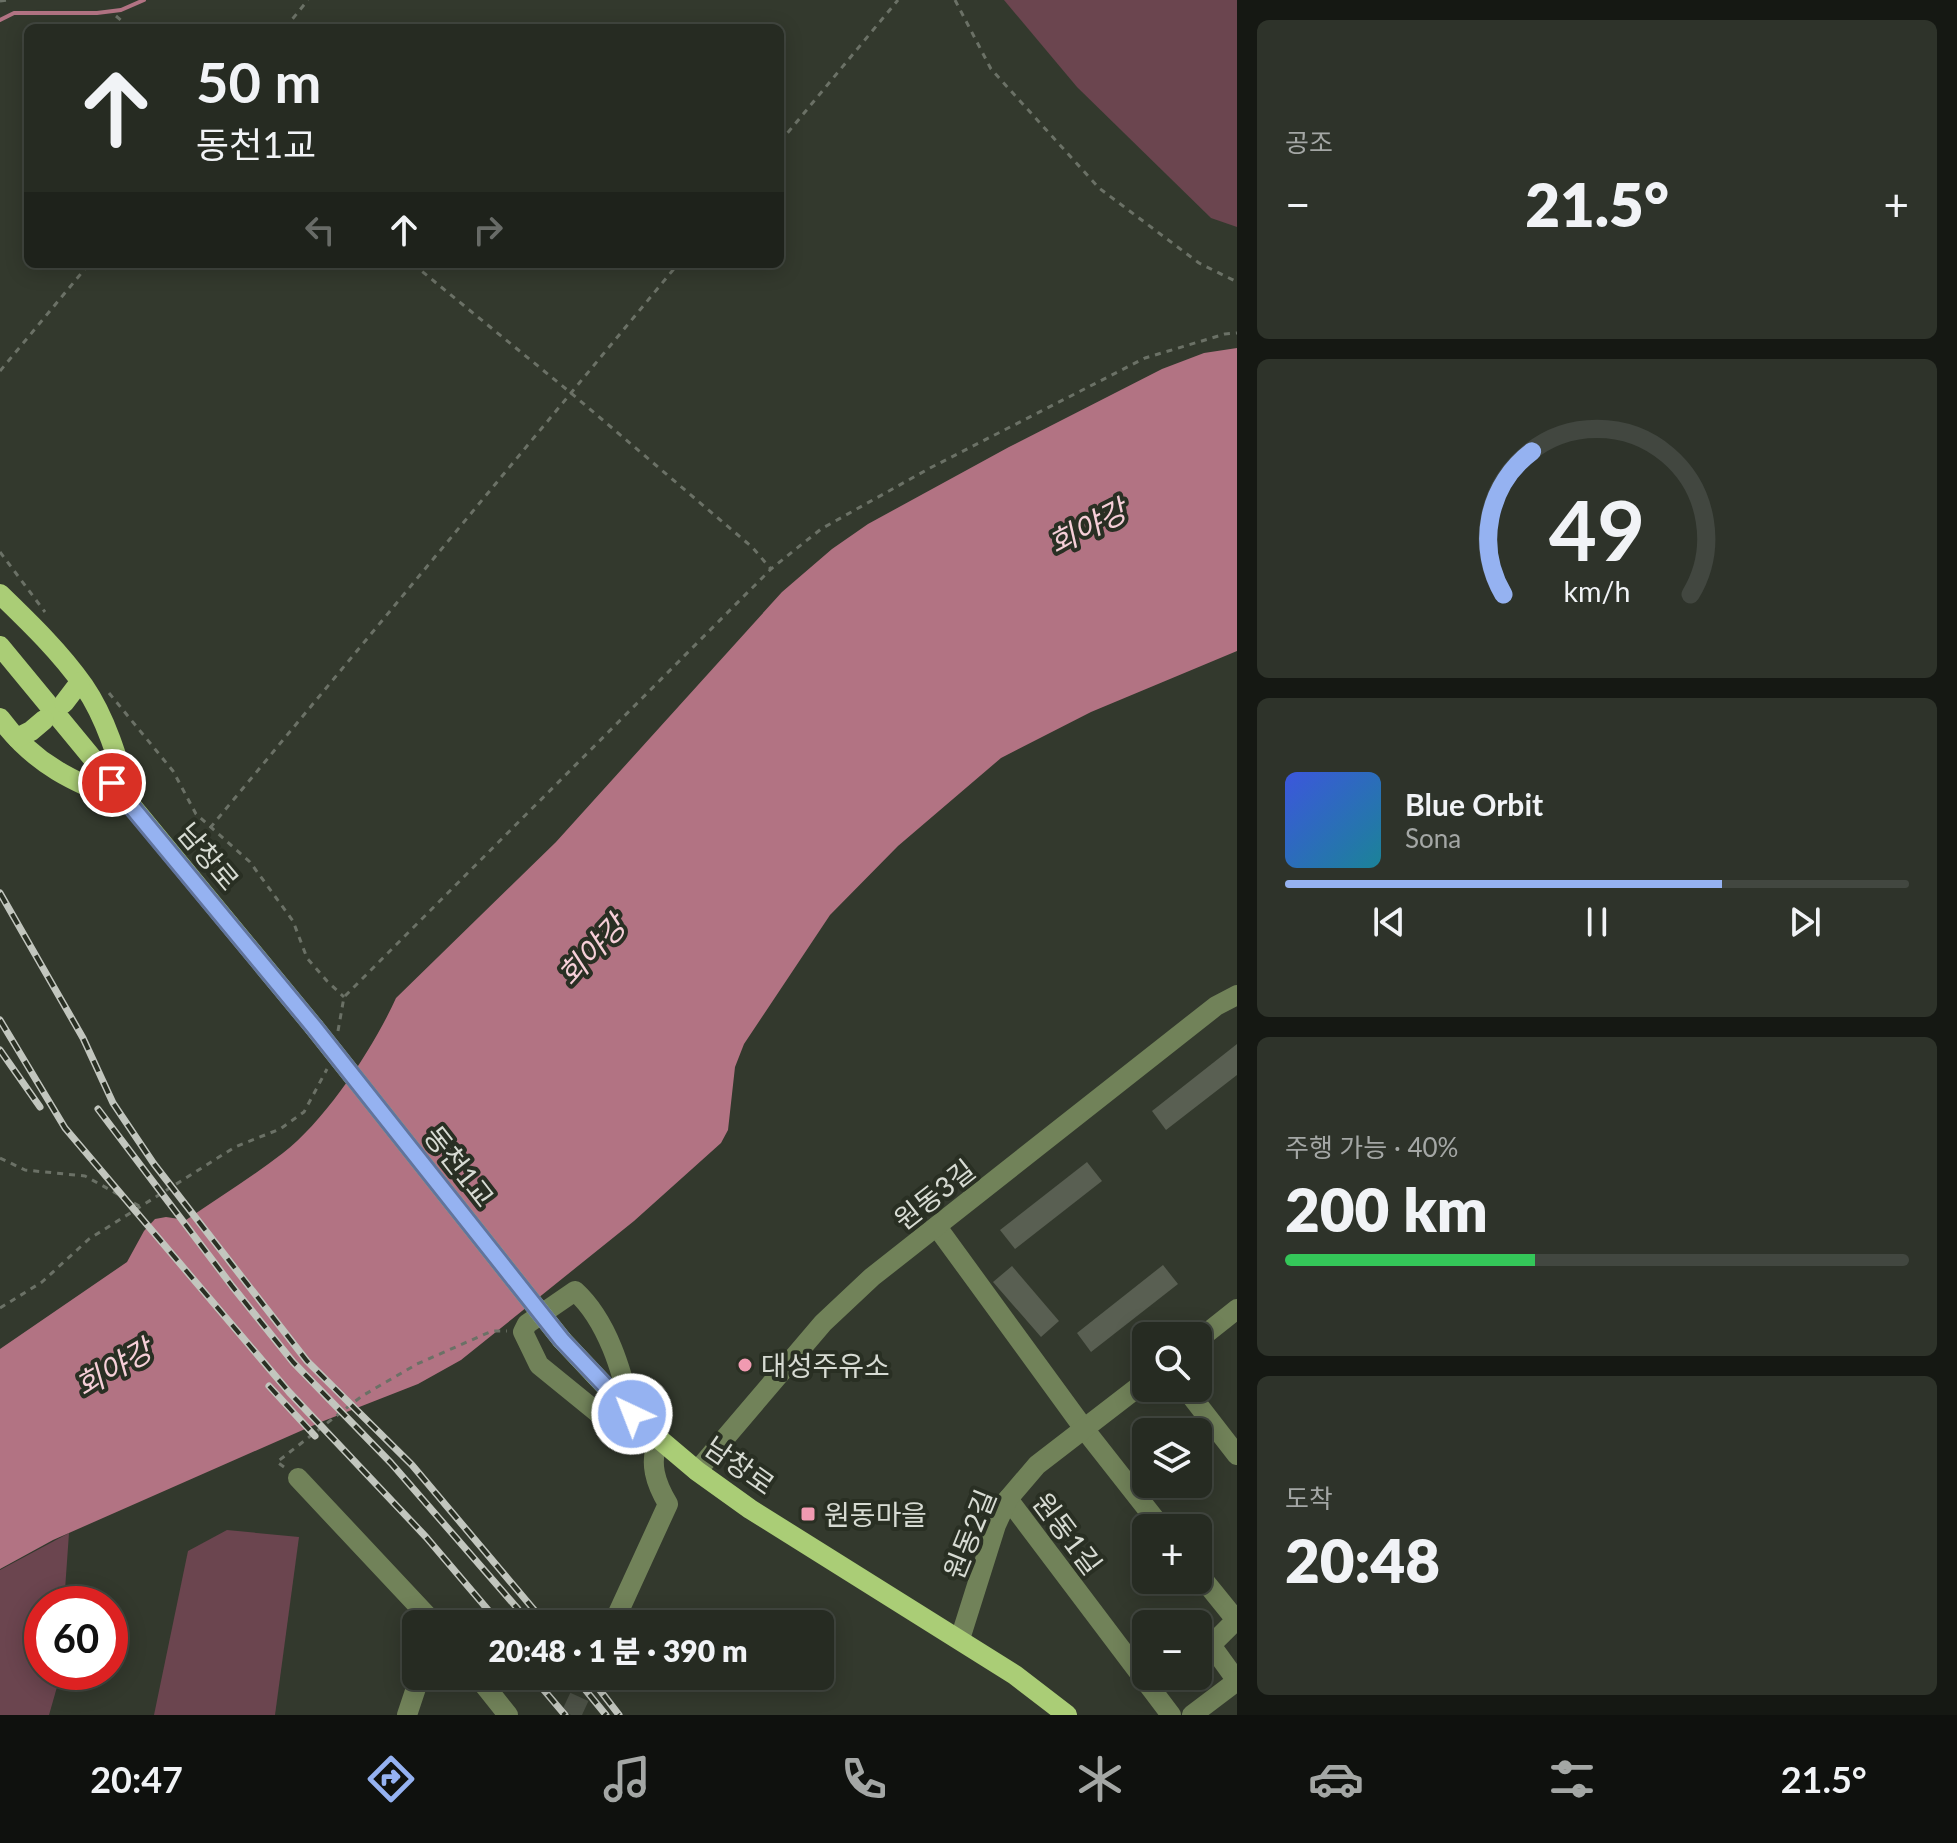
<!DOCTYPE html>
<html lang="ko">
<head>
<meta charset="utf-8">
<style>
  :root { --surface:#262b22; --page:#2e332a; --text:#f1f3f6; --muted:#a4a7a5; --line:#424740; --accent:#95b2f1 }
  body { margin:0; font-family:Lato,"Noto Sans KR",sans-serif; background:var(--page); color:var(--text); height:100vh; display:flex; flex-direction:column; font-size:30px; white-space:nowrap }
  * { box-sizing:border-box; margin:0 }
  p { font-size:26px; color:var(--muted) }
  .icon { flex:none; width:44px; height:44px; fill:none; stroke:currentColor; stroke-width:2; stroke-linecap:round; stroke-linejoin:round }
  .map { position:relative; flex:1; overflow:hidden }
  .side { display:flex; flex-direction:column; gap:20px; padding:20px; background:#151813; width:720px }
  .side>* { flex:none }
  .banner { position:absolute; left:24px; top:24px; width:760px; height:244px; border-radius:12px; box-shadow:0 4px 20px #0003,0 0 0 2px var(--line); background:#262b22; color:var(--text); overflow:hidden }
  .buttons { position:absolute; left:1132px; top:1322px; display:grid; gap:16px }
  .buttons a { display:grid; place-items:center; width:80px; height:80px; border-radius:12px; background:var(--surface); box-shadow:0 4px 20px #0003,0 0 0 2px var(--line); font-size:40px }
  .speed { position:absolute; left:24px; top:1586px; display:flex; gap:16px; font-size:40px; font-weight:700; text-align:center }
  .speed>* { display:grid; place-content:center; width:104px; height:104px; border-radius:50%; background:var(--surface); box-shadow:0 4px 20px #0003,0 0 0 2px var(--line); line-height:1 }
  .speed .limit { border:12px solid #d22; background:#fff; color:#111 }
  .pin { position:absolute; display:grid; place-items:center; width:68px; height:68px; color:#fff; margin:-34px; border:4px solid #fff; border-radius:50%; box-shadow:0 2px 8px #0007 }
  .me { position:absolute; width:88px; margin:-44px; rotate:317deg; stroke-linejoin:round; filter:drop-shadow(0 0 6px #0008) }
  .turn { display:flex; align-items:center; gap:28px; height:168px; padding:0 40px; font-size:36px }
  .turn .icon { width:104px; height:104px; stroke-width:2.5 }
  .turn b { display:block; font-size:56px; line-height:68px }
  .lanes { display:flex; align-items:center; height:76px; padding:0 40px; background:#0003; justify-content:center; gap:40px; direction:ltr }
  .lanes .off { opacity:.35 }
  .big { font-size:60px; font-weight:800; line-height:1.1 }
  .side .tile { flex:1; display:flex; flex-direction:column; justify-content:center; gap:12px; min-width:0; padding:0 28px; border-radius:12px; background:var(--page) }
  .side .dial { align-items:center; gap:0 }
  .dial svg { height:208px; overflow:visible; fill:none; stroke:var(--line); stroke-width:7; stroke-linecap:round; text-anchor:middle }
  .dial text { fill:var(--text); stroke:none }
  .song { display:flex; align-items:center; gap:24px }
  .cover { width:96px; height:96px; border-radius:12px; background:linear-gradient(135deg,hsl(230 70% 55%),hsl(190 70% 35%)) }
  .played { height:8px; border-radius:4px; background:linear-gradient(90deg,var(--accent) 70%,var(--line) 70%) }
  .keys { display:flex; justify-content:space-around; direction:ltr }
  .heat { display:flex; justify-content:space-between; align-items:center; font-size:44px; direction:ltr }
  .charge { height:12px; border-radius:6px; background:linear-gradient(90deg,#34c759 40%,var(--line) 0) }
  .trip { position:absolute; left:402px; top:1610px; width:432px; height:80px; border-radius:12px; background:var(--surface); box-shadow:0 4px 20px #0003,0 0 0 2px var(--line); font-weight:800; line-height:80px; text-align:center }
  .tab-bar { display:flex; height:128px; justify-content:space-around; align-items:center; background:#0f110e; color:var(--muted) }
  .tab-bar .icon { width:56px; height:56px }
  .tab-bar .on { color:var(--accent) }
  .tab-bar b { font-size:36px; color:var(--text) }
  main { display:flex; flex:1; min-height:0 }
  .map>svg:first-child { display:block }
</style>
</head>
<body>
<main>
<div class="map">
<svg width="1237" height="1715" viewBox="0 0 1237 1715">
  <rect width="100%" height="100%" fill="#33392d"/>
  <g fill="#6b454f">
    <path d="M1004 0H1237V227L1211 218 1077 87Z"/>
    <path d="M227 1530 299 1537 275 1715H154L188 1551Z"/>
    <path d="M69 1533 64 1604H42V1672H59L57 1687 49 1715H0V1570Z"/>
  </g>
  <path fill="#b27383" d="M1237 348V651L1091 712 1001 758 898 846 830 915 744 1044 735 1067 728 1130 721 1143 634 1221 461 1360 418 1384 321 1422 53 1540 0 1569V1349L127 1262 144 1231 155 1219 166 1217 186 1220C218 1198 252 1177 283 1153 326 1120 374 1047 396 998L556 842 782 592 832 549 868 524 1009 447 1162 369 1204 353Z"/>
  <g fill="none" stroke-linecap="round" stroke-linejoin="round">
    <path stroke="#b27383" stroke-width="4" d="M0 20 14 13H97L121 10 144 0"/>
  </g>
  <g fill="#595f52">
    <path d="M1237 1044V1075L1166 1130 1152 1111Z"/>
    <path d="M1087 1162 1102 1181 1015 1249 1000 1230Z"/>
    <path d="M1163 1265 1178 1284 1091 1352 1077 1333Z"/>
    <path d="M1012 1266 1059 1321 1041 1337 993 1282Z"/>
  </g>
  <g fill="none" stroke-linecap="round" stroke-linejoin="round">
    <path stroke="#4c5146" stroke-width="20" stroke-dasharray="20 10" stroke-linecap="butt" d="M571 1715 589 1676"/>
    <g stroke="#6b7166" stroke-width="3" stroke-dasharray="6 6" stroke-linecap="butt">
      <path d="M955 0 991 69 1099 188 1199 263 1237 282"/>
      <path d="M0 1 9 0"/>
      <path d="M116 16 130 28"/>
      <path d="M285 28 308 0"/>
      <path d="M780 142 898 0"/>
      <path d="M413 264 571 393 752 547 771 569"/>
      <path d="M0 371 89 264"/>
      <path d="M0 552 45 612"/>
      <path d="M109 693 173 771 196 814 250 862 293 921 307 958 327 981 344 997"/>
      <path d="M210 828 678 264"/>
      <path d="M338 1031 344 997 771 569 821 529 930 468 1145 358 1225 334 1237 333"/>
      <path d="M0 1158 25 1170 85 1176 141 1207"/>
      <path d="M0 1308 42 1282 89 1239 235 1147 280 1129 304 1112 327 1069"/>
      <path d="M284 1467 277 1462 362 1396 417 1364 492 1331H507"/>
    </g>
    <g stroke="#718259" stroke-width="20">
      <path d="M937 1227 1085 1430 1162 1528"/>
      <path d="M1198 1340 1237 1309"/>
      <path d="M1185 1388 1237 1455"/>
      <path d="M632 1414C622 1372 608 1321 575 1291L527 1324 523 1332 539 1365 598 1413 639 1422"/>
      <path d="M697 1471 823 1323 872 1277 1216 1006 1237 995"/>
      <path d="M298 1478 435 1624"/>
      <path d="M1008 1499 1171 1715"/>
      <path d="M1198 1573 1236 1620 1211 1645 1237 1681"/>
      <path d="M613 1624 668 1504C656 1484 648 1462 659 1440"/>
      <path d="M960 1639 996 1525 1008 1499 1037 1465 1146 1381"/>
      <path d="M477 1676 508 1715"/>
      <path d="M407 1715 420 1676"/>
      <path d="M1192 1715 1237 1681"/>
    </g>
    <g stroke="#aacd76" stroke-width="20">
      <path d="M0 594C30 623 60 652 84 686 106 718 118 759 128 796"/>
      <path d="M0 646 314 1027"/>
      <path d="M64 703 80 682"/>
      <path d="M0 718C34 765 76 783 127 803"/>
      <path d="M17 738 31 731 44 720"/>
      <path d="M562 1340 639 1422 697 1471 750 1509 1015 1675 1067 1715"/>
    </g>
    <defs>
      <g id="rail">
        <path d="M0 893 83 1038 113 1103 154 1164 307 1361 412 1465 546 1624"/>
        <path d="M0 1020 65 1128 289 1392 426 1537 500 1624"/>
        <path d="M0 1050 40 1107"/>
        <path d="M98 1109 232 1286 293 1362 391 1463 518 1609"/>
        <path d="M269 1386 315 1436"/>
        <path d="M532 1676 565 1715"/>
        <path d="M574 1676 606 1715"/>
        <path d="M589 1676 619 1715"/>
      </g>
    </defs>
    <use href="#rail" stroke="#c2c6be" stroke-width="7"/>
    <use href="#rail" stroke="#292f23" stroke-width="4" stroke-dasharray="12" stroke-linecap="butt"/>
    <path stroke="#aacd76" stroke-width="20" d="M314 1027 562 1340"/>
  </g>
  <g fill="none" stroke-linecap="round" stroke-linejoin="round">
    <defs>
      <path id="route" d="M112 783 314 1027 562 1340 632 1414"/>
    </defs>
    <use href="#route" stroke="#61749d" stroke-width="20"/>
    <use href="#route" stroke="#95b2f1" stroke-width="14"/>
  </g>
  <g fill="#f19ab1" stroke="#292f23" stroke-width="3">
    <circle cx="745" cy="1365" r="8"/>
    <rect x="800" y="1506" width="16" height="16" rx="4"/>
  </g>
  <g text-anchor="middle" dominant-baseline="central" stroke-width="8" stroke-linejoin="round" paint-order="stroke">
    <g font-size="28" fill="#d7dbd3" stroke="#292f23">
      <text transform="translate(209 856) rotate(50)">남창로</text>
      <text transform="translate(460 1166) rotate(52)">동천1교</text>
      <text transform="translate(934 1194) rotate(-38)">원동3길</text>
      <text transform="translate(740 1465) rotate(35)">남창로</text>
      <text transform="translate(1068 1533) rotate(53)">원동1길</text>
      <text transform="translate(969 1534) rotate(-68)">원동2길</text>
    </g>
    <g font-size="28" fill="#d7dbd3" stroke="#292f23" text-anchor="start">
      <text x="761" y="1365">대성주유소</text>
      <text x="824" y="1514">원동마을</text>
    </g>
    <g font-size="30" font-style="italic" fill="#f6cfd8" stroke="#292f23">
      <text transform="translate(1087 526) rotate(-27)">회야강</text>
      <text transform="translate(591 950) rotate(-47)">회야강</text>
      <text transform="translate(113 1367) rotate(-30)">회야강</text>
    </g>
  </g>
</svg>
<div class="buttons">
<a><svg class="icon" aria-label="search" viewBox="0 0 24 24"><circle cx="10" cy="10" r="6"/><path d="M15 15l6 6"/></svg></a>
<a><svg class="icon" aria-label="layers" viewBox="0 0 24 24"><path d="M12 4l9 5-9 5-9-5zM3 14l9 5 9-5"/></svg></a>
<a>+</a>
<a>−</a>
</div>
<div class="speed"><div class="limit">60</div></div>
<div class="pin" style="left:112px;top:783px;background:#d93025"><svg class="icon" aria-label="arrive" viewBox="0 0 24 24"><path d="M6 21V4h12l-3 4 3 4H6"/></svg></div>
<svg class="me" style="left:632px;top:1414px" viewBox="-20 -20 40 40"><circle r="17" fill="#95b2f1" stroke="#fff" stroke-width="3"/><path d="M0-11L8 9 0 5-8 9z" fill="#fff"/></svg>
<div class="trip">20:48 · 1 분 · 390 m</div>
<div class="banner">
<div class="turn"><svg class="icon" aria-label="ahead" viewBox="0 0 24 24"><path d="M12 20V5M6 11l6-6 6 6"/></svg><div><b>50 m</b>동천1교</div></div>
<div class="lanes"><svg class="icon off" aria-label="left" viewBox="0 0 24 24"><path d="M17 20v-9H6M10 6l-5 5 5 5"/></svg><svg class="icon" aria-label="ahead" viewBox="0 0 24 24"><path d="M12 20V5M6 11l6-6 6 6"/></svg><svg class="icon off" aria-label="right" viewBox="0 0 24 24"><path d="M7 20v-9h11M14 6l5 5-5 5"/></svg></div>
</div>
</div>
<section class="side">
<div class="tile"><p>공조</p>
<div class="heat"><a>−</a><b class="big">21.5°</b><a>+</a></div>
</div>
<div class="tile dial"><svg viewBox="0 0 100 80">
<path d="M14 69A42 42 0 1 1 86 69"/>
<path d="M14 69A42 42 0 0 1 25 14" stroke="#95b2f1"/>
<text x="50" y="56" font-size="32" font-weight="700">49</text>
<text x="50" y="72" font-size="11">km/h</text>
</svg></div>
<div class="tile">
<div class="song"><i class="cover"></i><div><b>Blue Orbit</b><p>Sona</p></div></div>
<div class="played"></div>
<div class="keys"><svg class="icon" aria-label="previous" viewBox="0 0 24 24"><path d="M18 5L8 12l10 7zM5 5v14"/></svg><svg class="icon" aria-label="pause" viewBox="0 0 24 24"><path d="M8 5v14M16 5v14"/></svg><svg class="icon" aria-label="next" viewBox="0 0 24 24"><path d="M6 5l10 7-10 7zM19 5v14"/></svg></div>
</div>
<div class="tile"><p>주행 가능 · 40%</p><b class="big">200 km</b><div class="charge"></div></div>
<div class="tile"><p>도착</p><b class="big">20:48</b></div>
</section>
</main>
<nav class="tab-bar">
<b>20:47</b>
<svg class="icon on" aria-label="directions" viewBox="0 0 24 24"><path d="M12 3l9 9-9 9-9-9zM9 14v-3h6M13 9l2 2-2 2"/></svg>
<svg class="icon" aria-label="music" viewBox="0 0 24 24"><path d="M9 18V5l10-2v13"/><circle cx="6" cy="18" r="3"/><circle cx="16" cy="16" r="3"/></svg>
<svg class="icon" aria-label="phone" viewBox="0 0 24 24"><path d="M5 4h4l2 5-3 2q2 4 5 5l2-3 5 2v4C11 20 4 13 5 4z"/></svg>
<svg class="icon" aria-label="climate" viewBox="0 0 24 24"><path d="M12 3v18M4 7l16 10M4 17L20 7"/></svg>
<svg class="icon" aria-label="car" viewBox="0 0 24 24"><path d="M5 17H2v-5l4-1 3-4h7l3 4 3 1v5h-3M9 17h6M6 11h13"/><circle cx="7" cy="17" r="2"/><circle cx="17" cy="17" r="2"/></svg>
<svg class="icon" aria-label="filters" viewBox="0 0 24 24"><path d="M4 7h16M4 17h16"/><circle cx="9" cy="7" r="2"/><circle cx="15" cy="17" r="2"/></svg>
<b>21.5°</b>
</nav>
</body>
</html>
